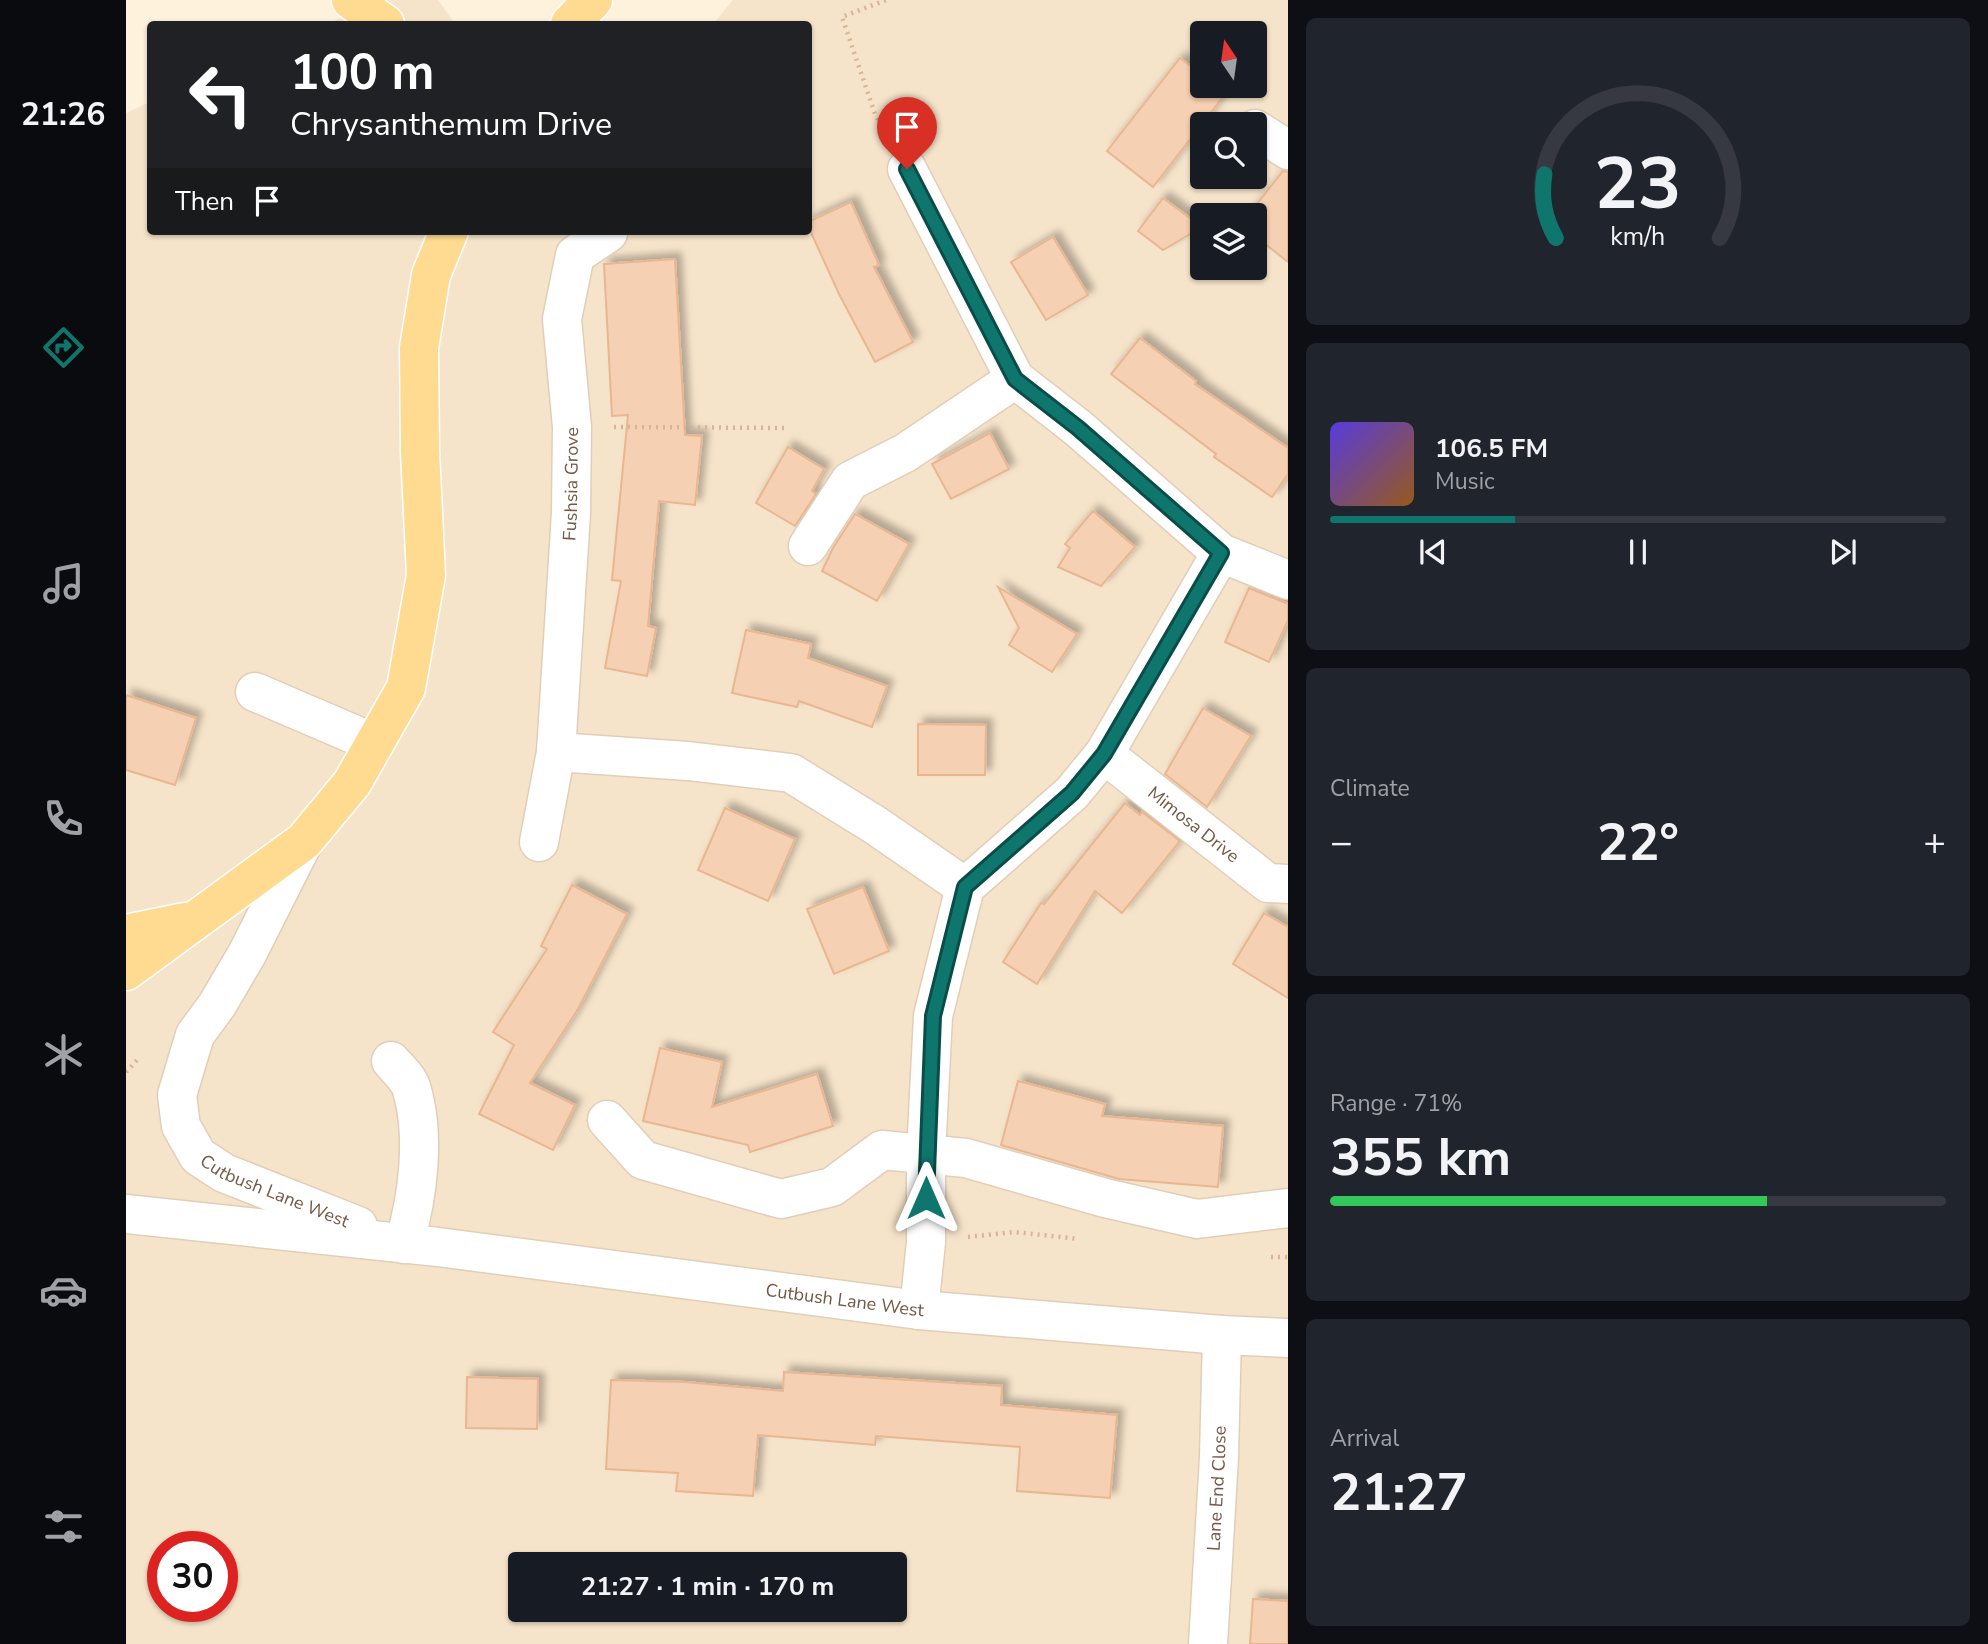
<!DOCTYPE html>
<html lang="en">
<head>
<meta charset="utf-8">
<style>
  :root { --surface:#171b24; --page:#20242c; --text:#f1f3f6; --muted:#9ea1a6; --line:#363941; --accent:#0f766e }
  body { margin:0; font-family:"Nunito Sans",sans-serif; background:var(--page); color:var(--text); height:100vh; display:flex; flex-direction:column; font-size:26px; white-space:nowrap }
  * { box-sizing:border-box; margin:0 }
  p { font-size:23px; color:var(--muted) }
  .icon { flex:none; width:38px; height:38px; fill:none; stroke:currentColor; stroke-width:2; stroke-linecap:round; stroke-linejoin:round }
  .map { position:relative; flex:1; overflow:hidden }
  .side { display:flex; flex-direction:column; gap:18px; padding:18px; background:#0d0f14; width:700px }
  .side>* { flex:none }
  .banner { position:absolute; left:21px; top:21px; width:665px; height:214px; border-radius:7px; box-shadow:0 2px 5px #0004; background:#202124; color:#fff; overflow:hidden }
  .needle { width:46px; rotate:347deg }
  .buttons { position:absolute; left:1064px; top:21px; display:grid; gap:14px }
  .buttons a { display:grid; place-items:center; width:77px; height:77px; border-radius:7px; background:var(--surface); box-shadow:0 2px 5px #0004; font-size:35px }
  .speed { position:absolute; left:21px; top:1531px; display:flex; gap:14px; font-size:35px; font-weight:700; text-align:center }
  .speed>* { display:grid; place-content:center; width:91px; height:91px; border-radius:50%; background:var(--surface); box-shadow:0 2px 5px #0004; line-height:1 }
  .speed .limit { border:10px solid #d22; background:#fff; color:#111 }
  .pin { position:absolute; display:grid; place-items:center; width:60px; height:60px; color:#fff; margin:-72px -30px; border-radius:50% 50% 50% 0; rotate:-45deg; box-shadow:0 0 7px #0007 }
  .pin .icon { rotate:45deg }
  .me { position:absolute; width:77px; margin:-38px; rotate:0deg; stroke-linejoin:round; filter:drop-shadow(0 0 5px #0008) }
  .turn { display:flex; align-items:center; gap:24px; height:147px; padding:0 28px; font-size:32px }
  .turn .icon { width:91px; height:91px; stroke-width:2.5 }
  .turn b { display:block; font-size:49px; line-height:60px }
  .then { display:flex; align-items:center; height:66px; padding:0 28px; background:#0003; gap:14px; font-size:26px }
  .big { font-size:52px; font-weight:700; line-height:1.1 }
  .side .widget { flex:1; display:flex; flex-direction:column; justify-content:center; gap:10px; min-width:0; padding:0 24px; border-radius:10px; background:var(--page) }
  .side .dial { align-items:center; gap:0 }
  .dial svg { height:182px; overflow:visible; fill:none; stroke:var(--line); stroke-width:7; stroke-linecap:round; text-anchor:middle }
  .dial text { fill:var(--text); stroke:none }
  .song { display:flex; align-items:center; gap:21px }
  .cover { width:84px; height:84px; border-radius:10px; background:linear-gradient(135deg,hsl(250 70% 55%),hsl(30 70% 35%)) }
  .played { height:7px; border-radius:4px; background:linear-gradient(90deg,var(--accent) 30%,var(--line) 30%) }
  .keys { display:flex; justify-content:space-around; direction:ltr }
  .heat { display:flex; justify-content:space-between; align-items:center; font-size:38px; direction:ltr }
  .charge { height:10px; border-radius:5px; background:linear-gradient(90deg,#34c759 71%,var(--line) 0) }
  .trip { position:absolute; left:382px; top:1552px; width:399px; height:70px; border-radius:7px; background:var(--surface); box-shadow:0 2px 5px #0004; font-weight:700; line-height:70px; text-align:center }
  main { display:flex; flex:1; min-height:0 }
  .menu { display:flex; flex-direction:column; width:126px; justify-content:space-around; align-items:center; background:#090b0e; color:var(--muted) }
  .menu .icon { width:49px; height:49px }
  .menu .selected { color:var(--accent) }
  .menu b { font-size:32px; color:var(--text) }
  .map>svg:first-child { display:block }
</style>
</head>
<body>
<main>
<nav class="menu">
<b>21:26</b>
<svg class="icon selected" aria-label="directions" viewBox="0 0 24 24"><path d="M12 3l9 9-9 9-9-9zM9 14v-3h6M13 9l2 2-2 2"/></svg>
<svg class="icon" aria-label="music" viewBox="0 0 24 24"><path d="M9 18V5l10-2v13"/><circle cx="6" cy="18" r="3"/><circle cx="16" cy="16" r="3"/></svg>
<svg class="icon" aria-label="phone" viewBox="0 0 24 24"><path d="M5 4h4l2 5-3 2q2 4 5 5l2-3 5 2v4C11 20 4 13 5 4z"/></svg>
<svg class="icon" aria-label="climate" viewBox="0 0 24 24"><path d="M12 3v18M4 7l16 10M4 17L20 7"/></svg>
<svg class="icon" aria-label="car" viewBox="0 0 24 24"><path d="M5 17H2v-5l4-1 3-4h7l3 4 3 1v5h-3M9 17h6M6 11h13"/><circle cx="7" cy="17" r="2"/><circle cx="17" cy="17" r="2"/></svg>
<svg class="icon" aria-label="filters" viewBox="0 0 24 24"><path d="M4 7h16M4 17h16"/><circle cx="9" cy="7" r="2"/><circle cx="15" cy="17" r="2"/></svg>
</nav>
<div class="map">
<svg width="1162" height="1644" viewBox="0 0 1162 1644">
  <defs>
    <filter id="shadow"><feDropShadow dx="6" dy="-6" stdDeviation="3.5" flood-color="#0004"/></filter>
  </defs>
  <rect width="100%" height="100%" fill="#fef2dd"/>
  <g fill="#f6e4ca" fill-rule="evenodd">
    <path d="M256 0H312L329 24H201Z"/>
    <path d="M607 0H1162V1644H0V113L24 102V231H682V24H587ZM1076 33H1129V86H1076ZM1076 124H1129V177H1076ZM1076 215H1129V268H1076ZM37 1547H96V1606H37ZM394 1564H768V1610H394Z"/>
  </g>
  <g fill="#f5d0b2" stroke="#e9b691" stroke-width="2" filter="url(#shadow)">
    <path d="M1054 58 1076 75V86H1090L1100 93 1027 187 981 151Z"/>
    <path d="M1157 171 1162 172V262L1129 236V215H1122Z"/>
    <path d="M1037 198 1076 227 1037 250 1012 231Z"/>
    <path d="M725 202 753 265 748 267 787 342 749 362 713 294 682 226V222Z"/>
    <path d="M927 237 962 295 920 320 885 262Z"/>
    <path d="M549 259 559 435 576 436 569 505 533 501 522 626 530 628 521 676 479 668 495 581 486 580 502 415 486 416 478 264Z"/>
    <path d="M1014 338 1070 381 1069 384 1162 448V474L1146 497 1088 457 1090 454 985 374Z"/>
    <path d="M864 433 883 469 825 499 806 464Z"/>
    <path d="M662 447 698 469 686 491 690 494 669 526 630 503Z"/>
    <path d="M967 511 1009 547 975 586 932 567 944 548 939 544Z"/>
    <path d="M729 514 783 544 751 601 696 571 707 548Z"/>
    <path d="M872 587 951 634 926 672 883 645 893 628Z"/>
    <path d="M1123 588 1162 604V620L1143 662 1099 642Z"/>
    <path d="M620 630 685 644 682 658 761 686 746 727 673 701 671 707 606 693Z"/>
    <path d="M0 695 70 718 49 785 0 770Z"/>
    <path d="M1077 708 1125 736 1081 807 1039 774Z"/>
    <path d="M792 724 860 725 859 775H792Z"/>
    <path d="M999 803 1014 815 1016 812 1054 841 996 913 969 891 911 984 877 962 915 903 918 904Z"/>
    <path d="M599 808 669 839 642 901 572 870Z"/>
    <path d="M446 885 501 914 452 1009 404 1083 449 1105 427 1150 353 1114 388 1045 367 1032 421 949 415 946Z"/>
    <path d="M737 887 763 951 708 974 681 909Z"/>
    <path d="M1138 913 1162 927V998L1107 964Z"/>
    <path d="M534 1048 596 1062 586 1107 691 1074 707 1126 624 1152 622 1145 517 1121Z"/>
    <path d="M892 1081 979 1104 976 1116 1097 1126 1092 1187 993 1179 875 1145Z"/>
    <path d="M658 1372 876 1386 875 1405 991 1415 984 1498 891 1491 894 1447 750 1436 749 1445 632 1435 627 1496 550 1491 552 1473 480 1469 485 1380 559 1382 657 1391Z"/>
    <path d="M341 1377 412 1379 411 1429 340 1428Z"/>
    <path d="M1127 1599 1162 1601V1644H1124Z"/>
  </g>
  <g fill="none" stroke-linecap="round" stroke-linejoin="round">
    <defs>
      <g id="minor">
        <path d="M1129 129 1162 150"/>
        <path d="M781 169 889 379 952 428 1095 553 1162 580"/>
        <path d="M682 546 724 481 779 453 889 379"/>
        <path d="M129 692 248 743"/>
        <path d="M430 752 562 761 665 773 749 825 839 887"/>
        <path id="s1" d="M978 754 1142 883 1162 884"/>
        <path id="s2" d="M178 841 121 954 91 1005 69 1035 51 1095 55 1126 72 1156 98 1173 232 1226"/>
        <path id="s3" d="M413 842 430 752 445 513 446 427 436 319 449 255 482 233"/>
        <path d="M265 1061C271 1068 282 1078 285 1087 300 1135 292 1197 278 1244"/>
        <path d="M481 1120 517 1160 655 1199 706 1187 756 1150 840 1158 979 1198 1071 1219 1162 1208"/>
        <path id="s4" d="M0 1214 312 1247 793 1310 1096 1335 1162 1338"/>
        <path d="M793 1310 800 1242V1154L807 1016 839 887 946 793 978 754 1095 553"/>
        <path id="s5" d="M1082 1644 1093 1457 1096 1335"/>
      </g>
      <g id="major">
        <path d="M225 0 259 24"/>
        <path d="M444 24 467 0"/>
        <path d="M0 934 58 922"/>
        <path d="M0 971 178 841 226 783 280 688 300 575 294 451 293 348 305 275 323 231"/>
      </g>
    </defs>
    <use href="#minor" stroke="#e2ceb8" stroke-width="41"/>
    <use href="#major" stroke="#fff" stroke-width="41"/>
    <g stroke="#d9b396" stroke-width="4.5" stroke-dasharray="2 5" stroke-linecap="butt">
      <path d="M759 132 749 114 716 17 760 0"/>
      <path d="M488 427 662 428"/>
      <path d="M0 1072 14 1057"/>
      <path d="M842 1237 889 1232 952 1239"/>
      <path d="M1145 1257H1162"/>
    </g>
    <use href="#minor" stroke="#fff" stroke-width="38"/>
    <use href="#major" stroke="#ffdb92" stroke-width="38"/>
  </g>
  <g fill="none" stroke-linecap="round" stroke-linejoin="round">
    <defs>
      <path id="route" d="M781 169 889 379 952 428 1095 553 978 754 946 793 839 887 807 1016 800 1198"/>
    </defs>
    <use href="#route" stroke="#0a4d48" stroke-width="18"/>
    <use href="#route" stroke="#0f766e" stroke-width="12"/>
  </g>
  <g text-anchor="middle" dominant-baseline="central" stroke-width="6" stroke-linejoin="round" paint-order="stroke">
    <g font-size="18" fill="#755744" stroke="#fff6e4">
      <text stroke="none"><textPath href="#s3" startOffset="360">Fushsia Grove</textPath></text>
      <text stroke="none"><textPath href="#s1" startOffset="114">Mimosa Drive</textPath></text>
      <text stroke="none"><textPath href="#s2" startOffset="436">Cutbush Lane West</textPath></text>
      <text stroke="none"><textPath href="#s4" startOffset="724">Cutbush Lane West</textPath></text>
      <text stroke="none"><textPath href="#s5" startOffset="156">Lane End Close</textPath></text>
    </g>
  </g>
</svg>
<div class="buttons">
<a><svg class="needle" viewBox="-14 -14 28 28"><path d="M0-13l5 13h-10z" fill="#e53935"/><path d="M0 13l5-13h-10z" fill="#9ea1a6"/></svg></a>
<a><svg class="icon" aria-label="search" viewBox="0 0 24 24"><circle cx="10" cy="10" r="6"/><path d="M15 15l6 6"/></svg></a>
<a><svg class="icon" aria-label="layers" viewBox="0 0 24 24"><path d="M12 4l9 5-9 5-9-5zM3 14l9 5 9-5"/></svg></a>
</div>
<div class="speed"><div class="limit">30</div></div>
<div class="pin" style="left:781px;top:169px;background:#d93025"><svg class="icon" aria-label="arrive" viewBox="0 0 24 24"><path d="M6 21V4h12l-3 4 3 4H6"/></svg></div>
<svg class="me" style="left:800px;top:1198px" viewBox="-20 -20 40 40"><path d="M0-17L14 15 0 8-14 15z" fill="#0f766e" stroke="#fff" stroke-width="4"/></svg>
<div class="trip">21:27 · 1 min · 170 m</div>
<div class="banner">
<div class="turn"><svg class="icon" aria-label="left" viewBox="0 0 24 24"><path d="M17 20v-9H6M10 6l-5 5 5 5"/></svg><div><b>100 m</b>Chrysanthemum Drive</div></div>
<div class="then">Then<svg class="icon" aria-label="arrive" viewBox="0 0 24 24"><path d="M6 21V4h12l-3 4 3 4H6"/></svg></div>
</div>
</div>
<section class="side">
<div class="widget dial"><svg viewBox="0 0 100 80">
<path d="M14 69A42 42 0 1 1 86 69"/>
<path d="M14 69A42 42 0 0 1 9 41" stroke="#0f766e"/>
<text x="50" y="56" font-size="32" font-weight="700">23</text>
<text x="50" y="72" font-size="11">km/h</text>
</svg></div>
<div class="widget">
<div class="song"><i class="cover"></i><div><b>106.5 FM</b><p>Music</p></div></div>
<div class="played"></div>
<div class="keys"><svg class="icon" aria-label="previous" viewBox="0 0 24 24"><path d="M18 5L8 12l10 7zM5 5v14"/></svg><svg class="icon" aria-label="pause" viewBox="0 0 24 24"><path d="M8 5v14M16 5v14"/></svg><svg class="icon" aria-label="next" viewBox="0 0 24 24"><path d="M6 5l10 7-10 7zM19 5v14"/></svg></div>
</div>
<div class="widget"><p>Climate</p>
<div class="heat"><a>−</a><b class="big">22°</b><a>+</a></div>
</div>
<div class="widget"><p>Range · 71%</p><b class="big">355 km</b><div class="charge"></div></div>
<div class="widget"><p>Arrival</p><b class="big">21:27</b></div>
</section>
</main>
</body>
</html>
